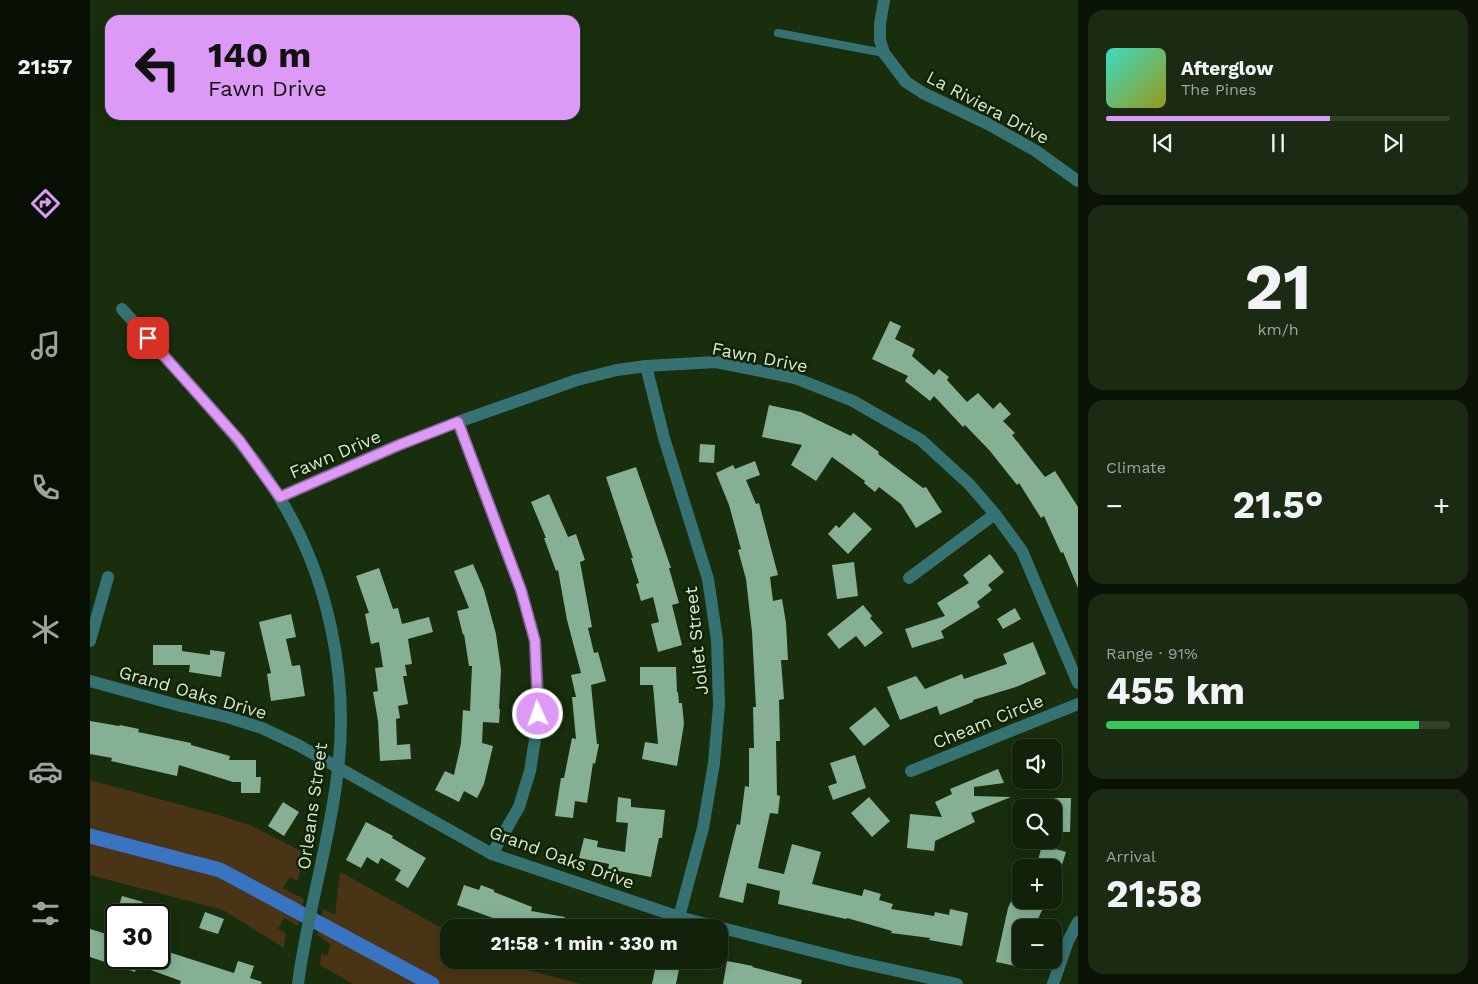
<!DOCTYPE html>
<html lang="en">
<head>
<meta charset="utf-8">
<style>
  :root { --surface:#12220a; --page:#1b2a13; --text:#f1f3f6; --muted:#9ca49c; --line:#313f2b; --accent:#dc99f5 }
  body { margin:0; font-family:"Work Sans",sans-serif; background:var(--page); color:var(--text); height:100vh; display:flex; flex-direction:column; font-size:19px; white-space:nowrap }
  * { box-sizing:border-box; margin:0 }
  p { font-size:16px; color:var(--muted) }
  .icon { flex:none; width:28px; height:28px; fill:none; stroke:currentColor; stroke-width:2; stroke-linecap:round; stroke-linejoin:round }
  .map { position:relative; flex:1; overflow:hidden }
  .details { display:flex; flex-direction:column; gap:10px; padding:10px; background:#0a1306; width:400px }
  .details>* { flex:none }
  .banner { position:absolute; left:15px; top:15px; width:475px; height:105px; border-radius:15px; box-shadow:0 2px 12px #0003,0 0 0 1px var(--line); background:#dc99f5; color:#111; overflow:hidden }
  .controls { position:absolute; left:922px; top:739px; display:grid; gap:10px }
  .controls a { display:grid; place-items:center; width:50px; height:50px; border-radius:10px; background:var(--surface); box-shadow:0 2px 12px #0003,0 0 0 1px var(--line); font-size:25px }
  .speed { position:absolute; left:15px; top:904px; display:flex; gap:10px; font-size:25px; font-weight:700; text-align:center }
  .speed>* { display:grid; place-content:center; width:65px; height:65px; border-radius:50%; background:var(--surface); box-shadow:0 2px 12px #0003,0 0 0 1px var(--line); line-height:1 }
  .speed .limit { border:2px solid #111; border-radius:8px; background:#fff; color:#111 }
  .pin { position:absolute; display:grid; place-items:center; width:42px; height:42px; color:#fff; margin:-21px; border-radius:10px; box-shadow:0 2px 8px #0006 }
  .me { position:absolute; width:55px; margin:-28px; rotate:357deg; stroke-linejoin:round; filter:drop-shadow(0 0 4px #0008) }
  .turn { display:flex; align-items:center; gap:18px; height:105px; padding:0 20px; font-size:22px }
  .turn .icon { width:65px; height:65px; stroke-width:2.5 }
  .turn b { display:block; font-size:35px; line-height:42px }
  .big { font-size:38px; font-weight:700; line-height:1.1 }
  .details .card { flex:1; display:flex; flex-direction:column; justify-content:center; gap:8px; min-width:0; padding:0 18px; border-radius:15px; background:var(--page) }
  .details .dial { align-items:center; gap:0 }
  .dial b { font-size:65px; line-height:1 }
  .song { display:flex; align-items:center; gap:15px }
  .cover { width:60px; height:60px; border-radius:8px; background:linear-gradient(135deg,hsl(170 70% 55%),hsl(60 70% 35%)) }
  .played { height:5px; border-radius:2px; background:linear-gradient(90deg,var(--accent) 65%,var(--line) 65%) }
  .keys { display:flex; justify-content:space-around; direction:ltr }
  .heat { display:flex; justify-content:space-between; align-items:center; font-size:28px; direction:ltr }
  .charge { height:8px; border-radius:4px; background:linear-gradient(90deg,#34c759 91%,var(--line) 0) }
  .trip { position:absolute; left:350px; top:919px; width:288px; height:50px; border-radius:15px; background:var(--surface); box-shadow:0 2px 12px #0003,0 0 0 1px var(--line); font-weight:700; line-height:50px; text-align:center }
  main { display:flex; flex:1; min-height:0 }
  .menu { display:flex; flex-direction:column; width:90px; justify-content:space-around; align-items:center; background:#070e04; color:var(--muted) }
  .menu .icon { width:35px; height:35px }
  .menu .selected { color:var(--accent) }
  .menu b { font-size:22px; color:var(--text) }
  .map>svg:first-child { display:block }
</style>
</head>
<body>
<main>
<nav class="menu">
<b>21:57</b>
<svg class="icon selected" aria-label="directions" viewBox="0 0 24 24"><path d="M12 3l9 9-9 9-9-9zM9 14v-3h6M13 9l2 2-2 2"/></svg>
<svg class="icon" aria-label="music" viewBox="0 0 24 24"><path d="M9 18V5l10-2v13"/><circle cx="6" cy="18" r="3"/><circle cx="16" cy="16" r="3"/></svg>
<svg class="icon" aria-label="phone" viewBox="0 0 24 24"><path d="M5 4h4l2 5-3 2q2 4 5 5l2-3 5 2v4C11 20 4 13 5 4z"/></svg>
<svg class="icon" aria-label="climate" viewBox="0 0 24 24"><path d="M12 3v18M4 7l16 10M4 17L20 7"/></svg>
<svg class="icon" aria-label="car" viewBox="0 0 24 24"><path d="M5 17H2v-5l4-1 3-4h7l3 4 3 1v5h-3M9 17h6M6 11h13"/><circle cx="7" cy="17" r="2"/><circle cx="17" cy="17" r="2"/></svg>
<svg class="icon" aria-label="filters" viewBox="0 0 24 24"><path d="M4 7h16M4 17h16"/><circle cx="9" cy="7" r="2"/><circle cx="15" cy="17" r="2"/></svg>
</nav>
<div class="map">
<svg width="988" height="984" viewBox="0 0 988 984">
  <rect width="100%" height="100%" fill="#182e0d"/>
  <g fill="#493516">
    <path d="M0 780 128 815 160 825 213 852 208 881 200 877 193 888 214 899 208 926 194 918 188 929 196 933 194 948 133 910 0 875Z"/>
    <path d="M250 872 359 932V960H411L431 968 491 984H263L230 965 231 954 238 955 240 944 227 935 233 909 245 915Z"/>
  </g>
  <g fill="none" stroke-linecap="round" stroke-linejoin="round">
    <path stroke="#3974c2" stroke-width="15" d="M0 836 130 870 342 984"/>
  </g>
  <g fill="#85b094">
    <path d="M800 321 811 326 805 339 825 349 822 356 844 375 849 369 859 377 857 380 877 402 888 393 903 409 910 402 921 414 913 421 925 433 922 435 955 477 965 471 988 507V588L973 552 971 553 954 516 951 518 929 483 927 485 900 451 875 425 873 427 844 396 840 401 815 381 818 376 782 359Z"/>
    <path d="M679 405 711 412 761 436 763 433 789 452 788 454 833 488 836 487 852 512 826 528 811 504 789 487 785 492 774 483 775 481 742 457 726 481 701 465 712 445 672 437Z"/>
    <path d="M610 444 625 445 624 463 609 462Z"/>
    <path d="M665 461 670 475 656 480 666 504 669 503 688 575 680 577 683 601 692 599 696 623 698 660H691L694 699 689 700 690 741H686L687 795 690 796 688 814 680 813 668 868 694 874 702 844 731 852 722 884 772 896 774 889 791 894 789 900 803 904 801 909 844 916 845 912 859 915 860 909 878 913 872 946 839 940 840 938 801 933 802 931 757 918 756 919 688 904 690 891 657 883 653 903 629 897 647 824 650 825 655 786 659 787V748H664L663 707H666L662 632 656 579 648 550 651 549 639 505 626 473 643 465 645 469Z"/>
    <path d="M546 467 581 568H579L589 603 582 605 592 645 568 652 561 624 569 622 563 597 551 601 546 584 549 583 541 558H543L516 477Z"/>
    <path d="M459 494 478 537 486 534 495 560 490 562 502 627 498 628 504 653 508 652 516 681 501 685 507 744H509L505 764 503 763 497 803 485 801 483 818 465 816 471 778H474L482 738 486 739 482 697H486L481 675 491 673 477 620 468 570 466 571 454 538H456L441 502Z"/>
    <path d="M764 512 782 529 758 554 738 534 746 525 749 528Z"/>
    <path d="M900 554 914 572 898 585 902 590 887 602 890 607 851 631 854 638 822 648 815 629 855 616 847 603 879 583 873 575Z"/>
    <path d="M764 562 768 596 747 599 742 565Z"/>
    <path d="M383 564 394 590 406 634 411 670 409 709H410L409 723 393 722 392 743 403 746 394 784 387 798 374 791 369 802 345 790 355 771 364 775 371 743 373 710 380 711 382 666H379L374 634 373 635 367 611 379 608 364 571Z"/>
    <path d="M289 568 303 609 308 608 312 624 339 617 343 632 318 639 322 664 315 665 317 676H313L318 704 308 706 310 718 306 719 307 745 320 744 321 759 290 761 288 721 283 692 288 691 285 668 293 667 289 642 281 644 275 614 279 613 266 576Z"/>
    <path d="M773 605 782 616 780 618 793 633 775 647 766 636 749 649 737 634Z"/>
    <path d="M925 608 931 619 913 629 907 619Z"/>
    <path d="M201 614 206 637 196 639 202 666 210 665 215 696 181 701 177 674 181 673 169 622Z"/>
    <path d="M943 642 956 674 926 687 883 700V702L850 715 847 706 810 720 797 687 826 676 835 689 872 674 874 679 917 664 913 654Z"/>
    <path d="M63 645H92V651L120 655V650L135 652 131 677 99 672 100 665H63Z"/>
    <path d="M550 667H586L587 692H588L589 703H592L594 724 587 766 552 759 555 742 568 744 563 685H550Z"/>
    <path d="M785 707 800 726 774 746 759 728Z"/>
    <path d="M0 721 29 726 30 725 49 729 48 732 101 743V745L140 756 139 760H166V777H171L170 793H151V782H143L89 765 87 776 21 761 22 758 0 754Z"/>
    <path d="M765 755 776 788 743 800 738 786 747 783 740 763Z"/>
    <path d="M908 769 914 783 884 787V796L921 797 881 813 885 822 845 841 844 851 817 848 820 814 852 817 845 802 862 794 860 789Z"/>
    <path d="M528 797 541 799V807L575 810 572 838H569L561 877 518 869 519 864 489 858 494 838 508 841 507 847 535 852 538 823 526 822Z"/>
    <path d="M779 797 800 821 782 837 761 813Z"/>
    <path d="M964 798H981L980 832H964Z"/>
    <path d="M193 802 209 812 194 836 178 826Z"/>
    <path d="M276 822 303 836 302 838 336 858 318 888 305 880 311 870 291 858 288 864 277 857 271 868 256 860Z"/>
    <path d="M952 845 976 852 971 868H946Z"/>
    <path d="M374 885 389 890 391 885 404 890V892L442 907 441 911 475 917 473 928H400L403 918 367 905Z"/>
    <path d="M32 896 53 902 49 915H26Z"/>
    <path d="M922 899 928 902 929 900H957L945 925 931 918V967L906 962 918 908Z"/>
    <path d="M115 912 134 919 128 934 109 928Z"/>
    <path d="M0 929 26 937V958H69V949L144 973 148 961 164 966 160 978 172 982 171 984H90L91 981 47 965 45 972 0 957Z"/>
    <path d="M567 960H578L577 967 589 969 586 984H562Z"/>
    <path d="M637 961 663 966 662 967 712 980 711 984H633Z"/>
  </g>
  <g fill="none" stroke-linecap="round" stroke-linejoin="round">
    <path stroke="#377272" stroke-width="8" d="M688 33 794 53"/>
    <g stroke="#377272" stroke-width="12">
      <path d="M32 309C58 338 84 367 110 396 138 428 167 460 189 497 238 575 259 677 248 769 240 842 217 912 208 984"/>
      <path d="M556 366 574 438 618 579 627 640 629 705 624 763 613 828 589 917"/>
      <path d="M368 422 431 590 445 641 449 714 440 771 429 807 402 854"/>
      <path d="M190 497 309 445 368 422 487 380 527 370 556 366 626 362 705 378 763 401 831 440 879 484 905 514 932 551 988 683"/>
      <path d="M819 578 905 514"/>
      <path d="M0 641 18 577"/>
      <path d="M0 681 91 706 137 717 172 728 208 745 402 854 589 917 762 961 867 984"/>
      <path d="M821 771 988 704"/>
      <path d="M963 984 978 941 988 922"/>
    </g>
    <path stroke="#377272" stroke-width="12" d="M794 0 790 24V40L794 53 816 82 833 93 898 124 946 151 988 181"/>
  </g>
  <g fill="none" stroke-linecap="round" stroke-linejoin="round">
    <defs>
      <path id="route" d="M58 338 149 440 190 497 309 445 368 422 431 590 445 641 448 714"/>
    </defs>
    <use href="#route" stroke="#8f639f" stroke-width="12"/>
    <use href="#route" stroke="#dc99f5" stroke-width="9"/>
  </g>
  <g text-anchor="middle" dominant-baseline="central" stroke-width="5" stroke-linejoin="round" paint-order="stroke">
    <g font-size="18" fill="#d8e6d2" stroke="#0f2404">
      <text transform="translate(898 107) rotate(28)">La Riviera Drive</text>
      <text transform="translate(670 357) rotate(11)">Fawn Drive</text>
      <text transform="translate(245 454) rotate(-23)">Fawn Drive</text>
      <text transform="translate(606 641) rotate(-96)">Joliet Street</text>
      <text transform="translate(103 692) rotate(16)">Grand Oaks Drive</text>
      <text transform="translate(898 721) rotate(-22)">Cheam Circle</text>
      <text transform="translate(222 806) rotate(-82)">Orleans Street</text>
      <text transform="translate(472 857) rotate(20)">Grand Oaks Drive</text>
    </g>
  </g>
</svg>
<div class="controls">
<a><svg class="icon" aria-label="sound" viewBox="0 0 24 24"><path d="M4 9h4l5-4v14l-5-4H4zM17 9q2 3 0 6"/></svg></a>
<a><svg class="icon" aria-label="search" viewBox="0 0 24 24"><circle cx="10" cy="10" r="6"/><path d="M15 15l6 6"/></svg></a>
<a>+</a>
<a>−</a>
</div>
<div class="speed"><div class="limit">30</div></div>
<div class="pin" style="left:58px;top:338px;background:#d93025"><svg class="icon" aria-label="arrive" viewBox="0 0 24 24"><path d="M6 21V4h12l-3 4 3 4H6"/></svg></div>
<svg class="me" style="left:448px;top:714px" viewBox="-20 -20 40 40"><circle r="17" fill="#dc99f5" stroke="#fff" stroke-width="3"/><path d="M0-11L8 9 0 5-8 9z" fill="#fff"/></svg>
<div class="trip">21:58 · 1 min · 330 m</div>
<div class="banner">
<div class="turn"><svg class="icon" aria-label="left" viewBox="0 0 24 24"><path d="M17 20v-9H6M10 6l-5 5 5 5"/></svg><div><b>140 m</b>Fawn Drive</div></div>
</div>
</div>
<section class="details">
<div class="card">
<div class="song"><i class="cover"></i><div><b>Afterglow</b><p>The Pines</p></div></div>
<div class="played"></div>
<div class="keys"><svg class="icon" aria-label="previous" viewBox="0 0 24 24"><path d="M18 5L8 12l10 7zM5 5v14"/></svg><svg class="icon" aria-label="pause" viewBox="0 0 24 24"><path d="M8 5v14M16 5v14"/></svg><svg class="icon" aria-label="next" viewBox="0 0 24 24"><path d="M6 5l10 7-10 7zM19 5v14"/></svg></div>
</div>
<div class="card dial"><b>21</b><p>km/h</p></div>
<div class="card"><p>Climate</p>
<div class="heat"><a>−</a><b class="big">21.5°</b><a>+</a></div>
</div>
<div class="card"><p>Range · 91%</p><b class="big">455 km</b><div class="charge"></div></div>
<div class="card"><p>Arrival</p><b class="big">21:58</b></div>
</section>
</main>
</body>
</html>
